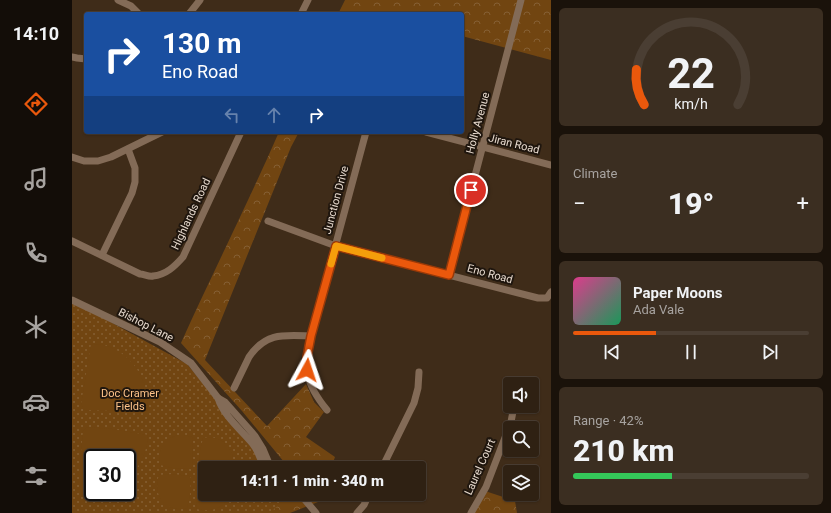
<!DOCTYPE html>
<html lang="en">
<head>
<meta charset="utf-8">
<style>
  :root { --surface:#2f2113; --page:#3b2e21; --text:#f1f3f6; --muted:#a7a3a0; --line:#4a3e33; --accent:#ea580c }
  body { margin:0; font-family:Roboto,sans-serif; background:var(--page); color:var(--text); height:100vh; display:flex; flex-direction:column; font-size:15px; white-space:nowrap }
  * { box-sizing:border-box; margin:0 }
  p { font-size:13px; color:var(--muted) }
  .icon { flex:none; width:22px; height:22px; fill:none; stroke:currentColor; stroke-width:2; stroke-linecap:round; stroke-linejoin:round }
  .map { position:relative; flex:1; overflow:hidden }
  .drawer { display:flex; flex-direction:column; gap:8px; padding:8px; background:#1a120a; width:280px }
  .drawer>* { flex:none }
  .hud { position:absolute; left:12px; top:12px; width:380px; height:122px; border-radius:4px; box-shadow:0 1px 3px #0004,0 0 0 1px var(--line); background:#1a4fa0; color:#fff; overflow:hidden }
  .fabs { position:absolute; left:431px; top:377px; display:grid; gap:8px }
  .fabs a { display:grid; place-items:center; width:36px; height:36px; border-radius:4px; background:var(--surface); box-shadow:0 1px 3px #0004,0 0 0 1px var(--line); font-size:20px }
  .speed { position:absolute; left:12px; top:449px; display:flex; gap:8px; font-size:20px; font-weight:700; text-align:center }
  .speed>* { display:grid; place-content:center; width:52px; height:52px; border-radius:50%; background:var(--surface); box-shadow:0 1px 3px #0004,0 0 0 1px var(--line); line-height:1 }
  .speed .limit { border:2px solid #111; border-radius:6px; background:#fff; color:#111 }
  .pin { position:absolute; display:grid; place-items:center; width:34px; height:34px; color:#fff; margin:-17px; border:2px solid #fff; border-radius:50%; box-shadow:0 1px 4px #0007 }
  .me { position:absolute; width:44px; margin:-22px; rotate:5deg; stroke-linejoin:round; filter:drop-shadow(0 0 3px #0008) }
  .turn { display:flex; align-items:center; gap:14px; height:84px; padding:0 12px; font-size:18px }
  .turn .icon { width:52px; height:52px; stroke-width:2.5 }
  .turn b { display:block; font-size:28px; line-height:34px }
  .lanes { display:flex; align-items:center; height:38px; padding:0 12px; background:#0003; justify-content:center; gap:20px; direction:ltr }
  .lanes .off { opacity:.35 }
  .big { font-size:30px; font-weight:800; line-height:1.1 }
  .drawer .tile { flex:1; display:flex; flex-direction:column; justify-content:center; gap:6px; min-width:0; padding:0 14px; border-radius:6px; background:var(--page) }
  .drawer .dial { align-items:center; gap:0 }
  .dial svg { height:104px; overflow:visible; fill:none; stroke:var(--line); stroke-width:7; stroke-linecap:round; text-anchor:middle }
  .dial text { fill:var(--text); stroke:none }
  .song { display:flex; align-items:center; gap:12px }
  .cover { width:48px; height:48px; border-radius:6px; background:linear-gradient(135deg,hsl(330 70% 55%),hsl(150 70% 35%)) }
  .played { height:4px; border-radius:2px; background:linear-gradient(90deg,var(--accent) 35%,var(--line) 35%) }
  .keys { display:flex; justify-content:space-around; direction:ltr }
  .heat { display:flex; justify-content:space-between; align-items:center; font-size:22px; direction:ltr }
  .charge { height:6px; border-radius:3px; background:linear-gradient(90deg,#34c759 42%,var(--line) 0) }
  .trip { position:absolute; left:126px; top:461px; width:228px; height:40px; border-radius:4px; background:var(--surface); box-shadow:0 1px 3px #0004,0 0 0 1px var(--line); font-weight:800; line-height:40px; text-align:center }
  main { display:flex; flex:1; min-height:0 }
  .menu { display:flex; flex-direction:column; width:72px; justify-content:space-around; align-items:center; background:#130d08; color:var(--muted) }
  .menu .icon { width:28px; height:28px }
  .menu .selected { color:var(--accent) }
  .menu b { font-size:18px; color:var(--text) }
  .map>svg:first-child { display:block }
</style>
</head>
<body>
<main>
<nav class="menu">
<b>14:10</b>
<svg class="icon selected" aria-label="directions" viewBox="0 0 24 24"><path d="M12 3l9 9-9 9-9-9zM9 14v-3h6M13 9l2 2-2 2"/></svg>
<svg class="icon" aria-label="music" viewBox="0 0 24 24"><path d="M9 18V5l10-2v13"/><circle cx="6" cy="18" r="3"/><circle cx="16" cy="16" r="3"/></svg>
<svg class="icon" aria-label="phone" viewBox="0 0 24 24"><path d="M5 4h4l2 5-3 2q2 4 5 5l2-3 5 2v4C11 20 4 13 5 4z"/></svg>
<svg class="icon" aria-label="climate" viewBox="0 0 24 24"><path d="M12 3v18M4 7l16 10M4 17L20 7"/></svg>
<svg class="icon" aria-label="car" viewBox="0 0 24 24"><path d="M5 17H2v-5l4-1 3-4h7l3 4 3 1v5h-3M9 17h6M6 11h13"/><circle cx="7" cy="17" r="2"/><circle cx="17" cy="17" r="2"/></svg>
<svg class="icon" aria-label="filters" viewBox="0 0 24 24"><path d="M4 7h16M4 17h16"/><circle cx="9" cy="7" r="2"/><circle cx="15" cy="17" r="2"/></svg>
</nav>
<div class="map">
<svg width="479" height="513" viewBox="0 0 479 513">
  <defs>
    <pattern id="forest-crowns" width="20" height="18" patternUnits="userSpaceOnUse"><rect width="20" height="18" fill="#714511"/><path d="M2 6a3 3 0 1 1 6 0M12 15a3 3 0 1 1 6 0" fill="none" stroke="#855f33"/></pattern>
    <pattern id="park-dots" width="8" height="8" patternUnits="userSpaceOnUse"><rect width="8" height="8" fill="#714511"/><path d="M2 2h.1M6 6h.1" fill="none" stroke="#855f33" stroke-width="1.8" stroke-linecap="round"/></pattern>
  </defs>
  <rect width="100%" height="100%" fill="#3f2c19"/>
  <g fill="url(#forest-crowns)">
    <path d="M273 0H479V60L390 36V14H266Z"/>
    <path d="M207 132H227L219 147 133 360 195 426 234 384 242 402 252 412 234 437 263 457 259 468H217L170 411 109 343C141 272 176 203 207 132Z"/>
    <path d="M410 490 443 501 445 513H397Z"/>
    <path d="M206 494H249L246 502 218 513H185Z"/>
  </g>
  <path fill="url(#park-dots)" fill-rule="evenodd" d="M0 301 115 364 200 468H133V494H221L197 513H0ZM21 458H55V492H21Z"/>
  <g fill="#714511">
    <path d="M19 344C23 344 27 345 31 345 53 350 69 369 74 390 76 398 76 405 76 412L13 410 9 404Z"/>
    <path d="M15 427 40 429 76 435C75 453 68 467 55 479V458H21V492H28H8L9 452 11 431Z"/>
    <path d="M106 435H112L120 437 121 451 120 467 118 469 101 468 88 465C85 451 92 439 106 435Z"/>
    <path d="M138 437C154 439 165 453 160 468H133V471L129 470 127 468 128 451 131 438Z"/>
    <path d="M101 474 117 476 119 478 118 495 115 508C93 513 80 495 87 475Z"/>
    <path d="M128 477H133V494H158C153 508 139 513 125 509L124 495 126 479Z"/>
  </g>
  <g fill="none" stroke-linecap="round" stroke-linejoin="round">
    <g stroke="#836b57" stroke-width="7">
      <path d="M46 0 59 6 67 14"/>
      <path d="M117 14 128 0"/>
      <path d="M229 14 236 0"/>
      <path d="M0 57 5 58 14 59"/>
      <path d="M354 132 479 165"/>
      <path d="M0 157 12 161H26L39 157 90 132"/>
      <path d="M196 221 264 246 466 298H475L479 292"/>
      <path d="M0 241 68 274C72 274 77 277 81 276 94 275 103 266 111 257L169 132"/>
      <path d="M30 255 60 193 63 182V168L56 149"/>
      <path d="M377 275 449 0"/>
      <path d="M0 300 88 342 119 363 146 398"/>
      <path d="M162 388 177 357C194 332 212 335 239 336"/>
      <path d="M255 410C232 382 233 370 239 336L294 132"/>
      <path d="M191 468C189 459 186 450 180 443 168 429 151 415 146 398L153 402 183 436 191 449 199 468"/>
      <path d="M310 468 342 403 346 388 347 372"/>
      <path d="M228 494 244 513"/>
      <path d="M285 513 292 505 297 494"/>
      <path d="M399 513 414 487 439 422 442 406"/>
    </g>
  </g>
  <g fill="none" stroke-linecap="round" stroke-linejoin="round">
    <defs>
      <path id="route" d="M235 370V357L239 336 264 246 377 275 399 190"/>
    </defs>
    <use href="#route" stroke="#983908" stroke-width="10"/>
    <use href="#route" stroke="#ea580c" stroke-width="7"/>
    <path stroke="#f59e0b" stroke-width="7" d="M259 264 264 246 310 258"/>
  </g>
  <g text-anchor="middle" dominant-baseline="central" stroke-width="4" stroke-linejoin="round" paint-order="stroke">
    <g font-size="11" fill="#e8dbcf" stroke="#1f160e">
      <text transform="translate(406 123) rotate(-75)">Holly Avenue</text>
      <text transform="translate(442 144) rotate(14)">Jiran Road</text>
      <text transform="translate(264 200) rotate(-75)">Junction Drive</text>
      <text transform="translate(119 214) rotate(-65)">Highlands Road</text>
      <text transform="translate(418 274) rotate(15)">Eno Road</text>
      <text transform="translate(74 325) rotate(27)">Bishop Lane</text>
      <text transform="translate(408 467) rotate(-66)">Laurel Court</text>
    </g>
    <g font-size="11" fill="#fec38a" stroke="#1f160e">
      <text x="58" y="393">Doc Cramer<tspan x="58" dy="13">Fields</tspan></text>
    </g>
  </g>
</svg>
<div class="fabs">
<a><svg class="icon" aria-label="sound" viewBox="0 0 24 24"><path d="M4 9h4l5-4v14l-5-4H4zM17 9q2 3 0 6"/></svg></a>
<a><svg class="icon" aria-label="search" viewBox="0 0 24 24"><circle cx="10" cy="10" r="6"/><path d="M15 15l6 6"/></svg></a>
<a><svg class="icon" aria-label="layers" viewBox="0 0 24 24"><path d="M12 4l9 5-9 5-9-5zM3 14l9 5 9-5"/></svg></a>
</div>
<div class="speed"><div class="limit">30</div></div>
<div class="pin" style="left:399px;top:190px;background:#d93025"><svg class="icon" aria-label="arrive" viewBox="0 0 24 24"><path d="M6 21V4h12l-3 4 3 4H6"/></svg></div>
<svg class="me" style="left:235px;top:370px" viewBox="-20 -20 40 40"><path d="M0-17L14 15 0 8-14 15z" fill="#ea580c" stroke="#fff" stroke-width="4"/></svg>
<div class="trip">14:11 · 1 min · 340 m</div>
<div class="hud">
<div class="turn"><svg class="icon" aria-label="right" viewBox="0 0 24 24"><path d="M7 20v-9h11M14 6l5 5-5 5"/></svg><div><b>130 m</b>Eno Road</div></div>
<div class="lanes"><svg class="icon off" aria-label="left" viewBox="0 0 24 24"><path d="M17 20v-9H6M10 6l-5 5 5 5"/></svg><svg class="icon off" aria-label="ahead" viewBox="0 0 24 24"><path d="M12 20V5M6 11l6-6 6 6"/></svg><svg class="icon" aria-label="right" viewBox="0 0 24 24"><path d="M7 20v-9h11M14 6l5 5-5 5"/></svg></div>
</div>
</div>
<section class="drawer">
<div class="tile dial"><svg viewBox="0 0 100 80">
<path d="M14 69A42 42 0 1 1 86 69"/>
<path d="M14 69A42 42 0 0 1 8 42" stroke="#ea580c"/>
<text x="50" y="56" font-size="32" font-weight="700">22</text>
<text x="50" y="72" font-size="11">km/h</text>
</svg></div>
<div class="tile"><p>Climate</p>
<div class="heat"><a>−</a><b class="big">19°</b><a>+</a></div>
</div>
<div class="tile">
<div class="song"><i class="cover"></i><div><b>Paper Moons</b><p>Ada Vale</p></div></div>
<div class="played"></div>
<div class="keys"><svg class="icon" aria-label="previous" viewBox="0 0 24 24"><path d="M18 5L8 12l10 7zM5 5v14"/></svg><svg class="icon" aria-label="pause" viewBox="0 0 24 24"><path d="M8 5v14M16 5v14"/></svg><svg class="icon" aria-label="next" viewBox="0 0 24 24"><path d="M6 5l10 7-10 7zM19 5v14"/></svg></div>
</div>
<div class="tile"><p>Range · 42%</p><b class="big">210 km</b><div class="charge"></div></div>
</section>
</main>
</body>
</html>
